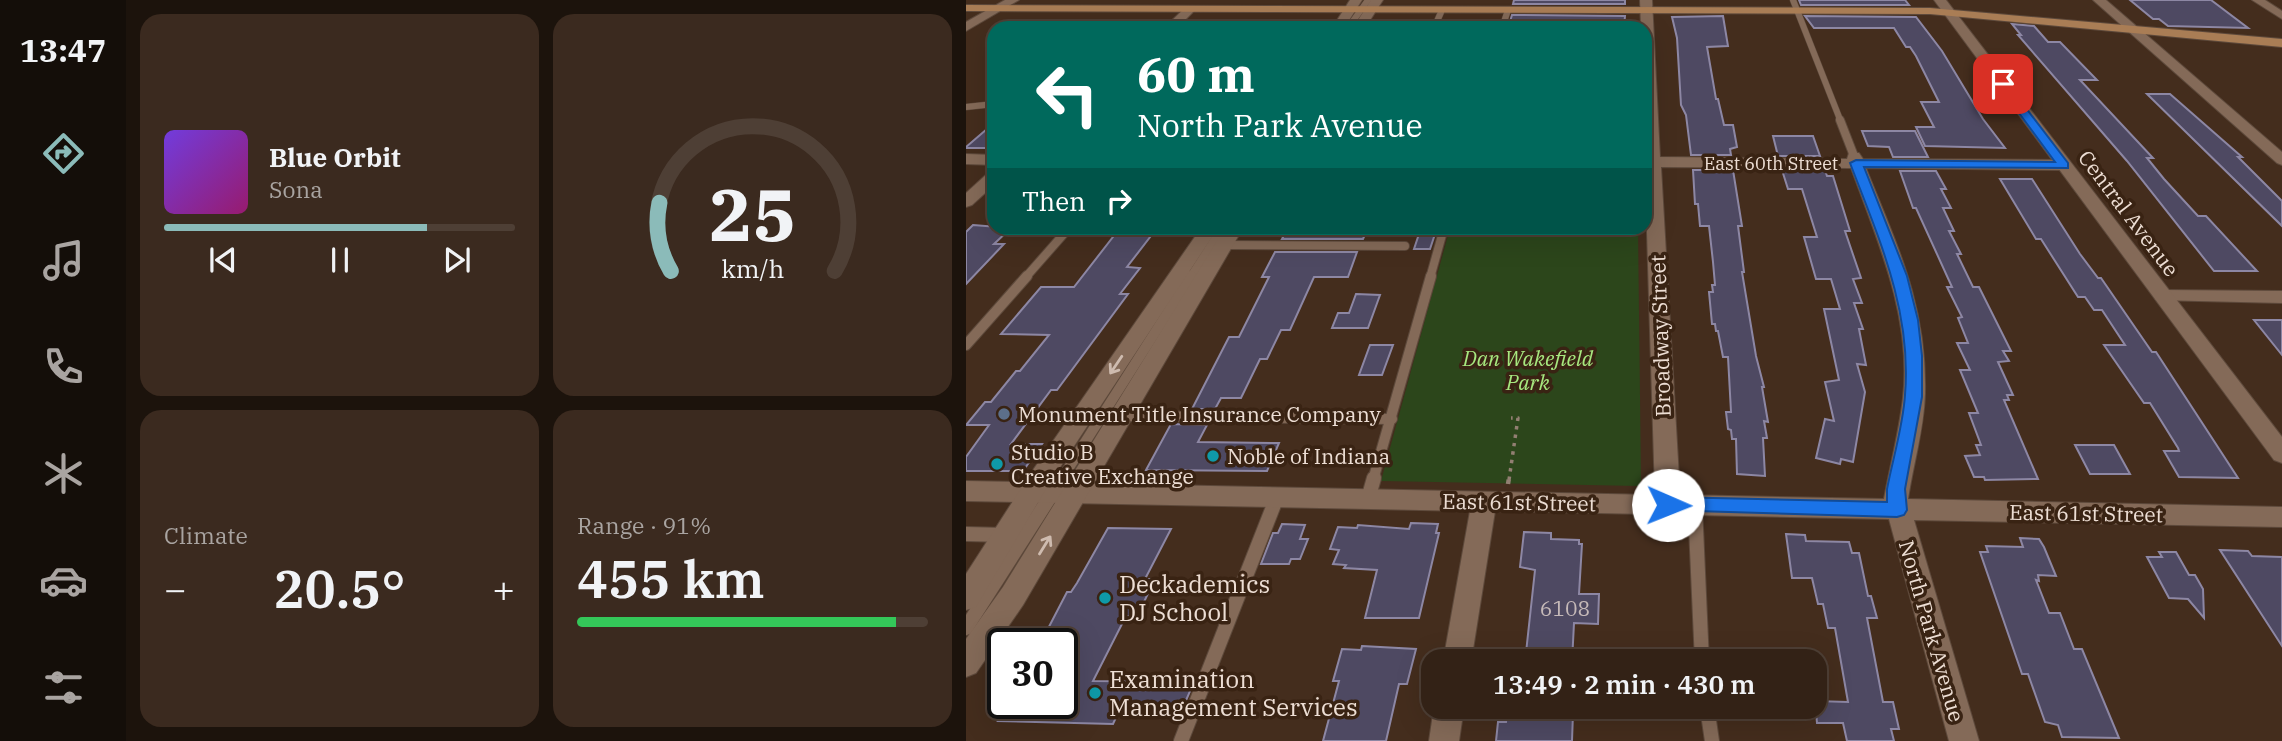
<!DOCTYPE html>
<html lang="en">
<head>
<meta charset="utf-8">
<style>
  :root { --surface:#332216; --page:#3b2a1f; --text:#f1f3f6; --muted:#a9a4a1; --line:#4e3f35; --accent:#8bbbb9 }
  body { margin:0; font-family:"IBM Plex Serif",serif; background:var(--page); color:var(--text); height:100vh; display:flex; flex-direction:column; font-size:26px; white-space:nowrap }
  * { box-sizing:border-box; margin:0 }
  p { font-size:23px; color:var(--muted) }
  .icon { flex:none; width:38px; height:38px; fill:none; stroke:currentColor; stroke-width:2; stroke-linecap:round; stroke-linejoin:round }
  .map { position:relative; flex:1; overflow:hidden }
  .side { display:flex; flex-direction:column; gap:14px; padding:14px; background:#1c130c; width:840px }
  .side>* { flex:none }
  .guide { position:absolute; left:21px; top:21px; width:665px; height:214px; border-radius:21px; box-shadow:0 7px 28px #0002,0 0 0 2px var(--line); background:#00695c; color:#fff; overflow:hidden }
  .speed { position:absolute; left:21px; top:628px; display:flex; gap:14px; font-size:35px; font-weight:700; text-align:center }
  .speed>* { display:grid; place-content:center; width:91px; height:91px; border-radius:50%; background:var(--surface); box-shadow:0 7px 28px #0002,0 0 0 2px var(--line); line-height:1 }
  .speed .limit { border:4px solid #111; border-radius:10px; background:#fff; color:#111 }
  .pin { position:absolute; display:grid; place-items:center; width:60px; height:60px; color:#fff; margin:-30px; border-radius:14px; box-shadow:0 4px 10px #0006 }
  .me { position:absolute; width:77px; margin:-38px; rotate:91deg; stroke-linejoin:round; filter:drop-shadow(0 0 5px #0008) }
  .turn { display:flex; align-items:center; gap:24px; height:147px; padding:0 35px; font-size:32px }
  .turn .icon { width:91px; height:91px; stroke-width:2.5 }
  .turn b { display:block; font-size:49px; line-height:60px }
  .then { display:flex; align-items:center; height:66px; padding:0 35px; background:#0003; gap:14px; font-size:26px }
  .big { font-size:52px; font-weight:600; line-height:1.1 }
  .side .tile { flex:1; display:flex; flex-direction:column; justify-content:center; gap:10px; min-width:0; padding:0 24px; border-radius:21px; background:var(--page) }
  .side .dial { align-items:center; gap:0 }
  .dial svg { height:182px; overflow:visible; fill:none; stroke:var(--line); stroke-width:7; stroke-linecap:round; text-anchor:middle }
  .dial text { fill:var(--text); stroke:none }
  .song { display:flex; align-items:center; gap:21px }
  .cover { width:84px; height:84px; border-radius:10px; background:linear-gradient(135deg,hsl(260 70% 55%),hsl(320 70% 35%)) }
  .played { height:7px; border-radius:4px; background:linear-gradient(90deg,var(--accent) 75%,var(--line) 75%) }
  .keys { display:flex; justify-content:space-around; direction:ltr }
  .heat { display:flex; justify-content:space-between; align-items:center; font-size:38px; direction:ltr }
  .charge { height:10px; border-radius:5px; background:linear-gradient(90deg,#34c759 91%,var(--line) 0) }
  .side .tiles { flex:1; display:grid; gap:14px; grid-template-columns:repeat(2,1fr) }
  .trip { position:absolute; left:455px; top:649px; width:406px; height:70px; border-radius:21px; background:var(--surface); box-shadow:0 7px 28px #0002,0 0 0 2px var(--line); font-weight:600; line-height:70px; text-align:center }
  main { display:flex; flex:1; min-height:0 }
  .tab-bar { display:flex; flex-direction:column; width:126px; justify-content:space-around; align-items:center; background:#140e09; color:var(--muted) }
  .tab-bar .icon { width:49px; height:49px }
  .tab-bar .active { color:var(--accent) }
  .tab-bar b { font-size:32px; color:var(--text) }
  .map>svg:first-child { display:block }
</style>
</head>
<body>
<main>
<nav class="tab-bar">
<b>13:47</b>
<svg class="icon active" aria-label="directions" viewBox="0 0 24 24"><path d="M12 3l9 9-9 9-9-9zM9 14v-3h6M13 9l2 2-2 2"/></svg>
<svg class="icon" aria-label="music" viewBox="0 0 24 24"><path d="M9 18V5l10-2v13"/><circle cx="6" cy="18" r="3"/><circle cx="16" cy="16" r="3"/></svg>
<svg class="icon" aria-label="phone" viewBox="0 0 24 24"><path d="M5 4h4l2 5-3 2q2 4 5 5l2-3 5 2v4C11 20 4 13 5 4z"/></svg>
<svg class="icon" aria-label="climate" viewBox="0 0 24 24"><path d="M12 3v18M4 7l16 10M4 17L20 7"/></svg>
<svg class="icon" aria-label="car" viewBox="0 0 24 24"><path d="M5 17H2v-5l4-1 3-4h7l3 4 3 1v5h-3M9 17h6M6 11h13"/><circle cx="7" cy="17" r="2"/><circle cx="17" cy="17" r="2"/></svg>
<svg class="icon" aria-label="filters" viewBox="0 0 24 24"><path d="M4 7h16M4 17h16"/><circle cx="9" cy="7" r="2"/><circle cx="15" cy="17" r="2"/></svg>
</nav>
<section class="side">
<div class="tiles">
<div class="tile">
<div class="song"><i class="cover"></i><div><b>Blue Orbit</b><p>Sona</p></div></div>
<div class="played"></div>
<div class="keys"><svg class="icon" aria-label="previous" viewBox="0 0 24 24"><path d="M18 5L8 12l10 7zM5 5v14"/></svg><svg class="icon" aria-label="pause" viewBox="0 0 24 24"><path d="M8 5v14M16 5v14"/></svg><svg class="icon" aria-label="next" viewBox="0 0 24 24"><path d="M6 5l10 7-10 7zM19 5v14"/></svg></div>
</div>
<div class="tile dial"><svg viewBox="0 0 100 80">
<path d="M14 69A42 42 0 1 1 86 69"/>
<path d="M14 69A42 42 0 0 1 9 39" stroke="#8bbbb9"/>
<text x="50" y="56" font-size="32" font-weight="700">25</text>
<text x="50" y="72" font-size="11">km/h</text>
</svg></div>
<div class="tile"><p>Climate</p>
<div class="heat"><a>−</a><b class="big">20.5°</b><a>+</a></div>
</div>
<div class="tile"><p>Range · 91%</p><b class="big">455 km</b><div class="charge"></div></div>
</div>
</section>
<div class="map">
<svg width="1316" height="741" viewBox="0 0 1316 741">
  <rect width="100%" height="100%" fill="#442d1d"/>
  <path fill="#2c461b" d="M484 228H672L675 481 672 486 415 481Z"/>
  <g fill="#4e4962" stroke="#8d87a4" stroke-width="2">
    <path d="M548 0H659V4H547Z"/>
    <path d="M833 0H939L943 5H835Z"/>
    <path d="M1164 0H1245L1282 28 1202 26 1193 19H1187Z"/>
    <path d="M546 15 659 16 658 27 542 28Z"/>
    <path d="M757 16 762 46 741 47 750 99H752L758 125H767L771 147 764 149 765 155H725L720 115 715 105 711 38 706 17Z"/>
    <path d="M839 16 950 17 976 51 1017 119 1039 148 959 146 950 127H968L955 102H973L950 56 944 47H940L928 28H848Z"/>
    <path d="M1046 24 1068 26 1082 42H1094L1131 80H1114L1187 158H1181L1198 179 1232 216H1240L1291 271H1248L1161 161 1052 35H1055Z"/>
    <path d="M1181 94H1204L1276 157H1272L1316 201V226Z"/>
    <path d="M28 123V148H0V147Z"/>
    <path d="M896 131H949L962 157H927L923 147 902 146Z"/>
    <path d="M807 136H847L854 156H812Z"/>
    <path d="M727 170H767L776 226H772L778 272H776L790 356 798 387H796L802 422 798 421 801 438H797L799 476 771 474 770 439H766L765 430 762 429 760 412H765L762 357H757L752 331H750L749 324H746L743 292H747L746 285H749L747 262 743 226H734L732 204H729Z"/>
    <path d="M816 170H859L861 176H867L884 231H879L895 278 887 279 896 303H888L897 329H893L900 365 891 364 899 392 887 462 875 459 874 464 850 458 859 419 868 421 859 382 873 380 858 309H874L865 279H850L838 237H851L836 189H822Z"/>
    <path d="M934 171H970L980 189H975L985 208H977L988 231H983L995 254H991L1007 287H1013L1045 351H1037L1043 361 1032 362 1047 395H1041L1043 400H1038L1072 479 1019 480 1018 477H1008L999 456 1014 455 1010 445H1015L1003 413H1012L994 370H1004L991 343H1002L992 318 996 317 981 287H986L950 208H947Z"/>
    <path d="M1034 179H1066L1114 254 1132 278H1135L1186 352H1190L1272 478 1213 477 1198 451H1213L1212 448 1184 403H1178L1138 345H1159L1136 310H1128L1119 297H1112L1075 239H1070Z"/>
    <path d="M7 225 45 228 28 244H38L0 284V232Z"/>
    <path d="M154 228H191L161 267 174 268 154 294H162L91 390H85L45 444H76L57 471H0V457L23 425H0L19 402H25L50 371H54L83 335 35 334 75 287H108Z"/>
    <path d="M322 228H402L397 239H316Z"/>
    <path d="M455 228H471L464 249H448Z"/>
    <path d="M309 252H391L382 277H348L324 330H315L301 359H294L275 398H255L249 409H226L263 337H273L303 277H296Z"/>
    <path d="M390 294 414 295 402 328H366L372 313H383Z"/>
    <path d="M1288 320H1316V355Z"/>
    <path d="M404 345H427L416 375H393Z"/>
    <path d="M205 424 241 425 232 442 313 443 301 471 180 470Z"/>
    <path d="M1109 445H1148L1164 474H1124Z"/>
    <path d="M445 523 472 524 470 533H473L453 618H399L411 570 378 568 380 565 367 564 373 550 364 549 372 527 391 528 392 525 443 529Z"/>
    <path d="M316 524 339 525 334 539H342L334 559H325L323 564H295L307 533H312Z"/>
    <path d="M142 528 205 529 179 579H189L177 604H172L165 616H160L127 681 228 682 215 712 153 711 147 724 32 721 42 704H96V644H74L101 592H105L111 583Z"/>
    <path d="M558 532 585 533V539L613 540V544H616L613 594H633L632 624 608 623 606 662H559L569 570 554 567Z"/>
    <path d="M820 534 839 535 840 541 883 542 886 553H893L902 596H905L911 618H901L917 702H927L933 729H925L928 741H881L877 723H851L849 701 882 702 869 628H862L857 604H852L846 578H826Z"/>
    <path d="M1054 538 1073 539 1078 547 1090 576 1072 575 1073 581 1070 580 1083 613H1094L1108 649H1116L1153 738 1096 737 1092 725 1079 722 1062 674H1056L1014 552H1022L1020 546 1057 547Z"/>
    <path d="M1254 550 1282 551 1286 556 1316 557V646Z"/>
    <path d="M1193 552H1210L1223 575H1229L1237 589 1238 618 1222 599 1203 598 1181 557H1196Z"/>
    <path d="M396 646 450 649 441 684H433L420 741H357L373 681H367L376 649 395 650Z"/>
    <path d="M549 712 607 713 606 741H530L532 722H540L541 715H549Z"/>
  </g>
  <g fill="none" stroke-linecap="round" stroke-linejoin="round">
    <defs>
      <g id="lane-far3">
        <path d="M827 0 875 122"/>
        <path d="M382 28 402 0"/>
        <path d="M468 28 476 10"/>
        <path d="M536 28 542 10"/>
        <path d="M0 107 28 104"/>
      </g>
      <g id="lane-far2">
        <path d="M874 120 888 156"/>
        <path d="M258 245 439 246"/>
        <path d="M59 278 103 228"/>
        <path d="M224 278 256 228"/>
        <path d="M464 278 478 228"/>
      </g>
      <g id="lane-far1">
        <path d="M0 345 61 276"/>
        <path d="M156 416 426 419"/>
        <path d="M95 480 225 276"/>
        <path d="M407 480 465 276"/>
      </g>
      <g id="lane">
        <path d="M402 499 408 478"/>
        <path d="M729 505 736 662"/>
        <path d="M0 534 39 535"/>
        <path d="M0 628 96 478"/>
        <path d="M741 707 746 741"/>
        <path d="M215 741 311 497"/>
      </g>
      <g id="street">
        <path d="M39 0H53L0 31V22Z"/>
        <path d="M674 0H686L694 157 881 159 883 153H893L897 159 1098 160 1106 165 1098 170 900 168C932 248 961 306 959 394 958 429 947 465 942 499L1316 507V527L948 520 1013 741H983L923 519 529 511 505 662H477L504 511 0 501V481L689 495 679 167V28H675ZM695 167 885 168C912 242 946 317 937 398 933 432 924 466 918 499L714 495Z"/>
        <path d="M1127 0H1140L1316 152V165L1311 163Z"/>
        <path d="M1286 0H1299L1316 11V19Z"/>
        <path d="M220 7 230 9 211 28H198Z"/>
        <path d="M0 154 28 155V165L0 164Z"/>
        <path d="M28 171V185L6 205 0 207V193L22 173Z"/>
        <path d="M1197 290 1316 291V303L1190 300 1188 296Z"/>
        <path d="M468 707H498L493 741H463Z"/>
      </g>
      <g id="secondary">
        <path d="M384 0H396L378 28H366Z"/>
        <path d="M405 0H417L399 28H387Z"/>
        <path d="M968 0H980L1316 437V463L1308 460Z"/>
        <path d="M235 228H252L83 484 10 607 0 610V574L67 470Z"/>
        <path d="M259 228H277L57 605 10 673 0 677V639L37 587Z"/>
      </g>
      <path id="primary" d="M0 5 964 8 1316 39V47L964 14 0 11Z"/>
    </defs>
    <use href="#lane-far3" stroke="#5d493b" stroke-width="7"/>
    <use href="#lane-far2" stroke="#5d493b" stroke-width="10"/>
    <use href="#lane-far1" stroke="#5d493b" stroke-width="12"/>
    <use href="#lane" stroke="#5d493b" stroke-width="16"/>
    <use href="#street" stroke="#5d493b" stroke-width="2"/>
    <use href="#secondary" stroke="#5d493b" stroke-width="2"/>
    <use href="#primary" stroke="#5d493b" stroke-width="2"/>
    <path stroke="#927f72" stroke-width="3.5" stroke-dasharray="3.5 5" stroke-linecap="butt" d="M543 480 552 418H545"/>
    <path stroke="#927f72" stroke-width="4.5" stroke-dasharray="4.5 7" stroke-linecap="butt" d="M542 484 543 478"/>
    <use href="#lane-far3" stroke="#846a58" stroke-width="6"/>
    <use href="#lane-far2" stroke="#846a58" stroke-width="8"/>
    <use href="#lane-far1" stroke="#846a58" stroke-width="10"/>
    <use href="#lane" stroke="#846a58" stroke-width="14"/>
    <use href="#street" fill="#846a58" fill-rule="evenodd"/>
    <use href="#secondary" fill="#846a58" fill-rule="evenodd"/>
    <use href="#primary" fill="#a97d55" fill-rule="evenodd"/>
  </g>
  <defs><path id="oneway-shaft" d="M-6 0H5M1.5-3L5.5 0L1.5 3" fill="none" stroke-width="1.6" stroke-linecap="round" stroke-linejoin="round" transform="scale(1.75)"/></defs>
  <g stroke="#cebbaf">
    <use href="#oneway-shaft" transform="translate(150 365) rotate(124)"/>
    <use href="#oneway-shaft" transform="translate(79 545) rotate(-58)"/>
  </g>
  <path fill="#1a73e8" stroke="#114b97" stroke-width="2" d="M1033 82H1040L1102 163V168L898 167 941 276 952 320 956 356V397L939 489 941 510 938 515 931 517 695 510 692 505 695 499 702 497 921 502V489C927 458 937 426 939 395 946 311 913 239 884 163L890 160 1089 162 1033 86Z"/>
  <circle fill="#5c6f8a" stroke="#392313" stroke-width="2.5" cx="38" cy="414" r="7"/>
  <g fill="#0f9aa8" stroke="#392313" stroke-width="2.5">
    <circle cx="247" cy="456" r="7"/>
    <circle cx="31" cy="464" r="7"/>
    <circle cx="139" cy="598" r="7"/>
    <circle cx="129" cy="693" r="7"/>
  </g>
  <g text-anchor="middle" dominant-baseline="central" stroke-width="7" stroke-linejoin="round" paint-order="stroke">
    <g font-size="18" fill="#edded4" stroke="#392313">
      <text x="805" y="163">East 60th Street</text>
    </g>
    <g font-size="21" fill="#edded4" stroke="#392313">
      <text transform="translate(1163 213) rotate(53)">Central Avenue</text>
      <text transform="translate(694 336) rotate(-92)">Broadway Street</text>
      <text transform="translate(553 502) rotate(1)">East 61st Street</text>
      <text transform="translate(1120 513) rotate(1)">East 61st Street</text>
      <text transform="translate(966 631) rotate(74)">North Park Avenue</text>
    </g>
    <g font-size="21" font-style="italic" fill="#a7e87f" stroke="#392313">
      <text x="562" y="358">Dan Wakefield<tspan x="562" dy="24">Park</tspan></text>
    </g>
    <g font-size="21" fill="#edded4" stroke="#392313" text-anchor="start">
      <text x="52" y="414">Monument Title Insurance Company</text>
      <text x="45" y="452">Studio B<tspan x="45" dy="24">Creative Exchange</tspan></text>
      <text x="261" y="456">Noble of Indiana</text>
    </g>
    <g font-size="21" fill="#c5b9b8">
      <text x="599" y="608">6108</text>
    </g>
    <g font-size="24" fill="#edded4" stroke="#392313" text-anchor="start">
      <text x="153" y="584">Deckademics<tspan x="153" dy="28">DJ School</tspan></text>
      <text x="143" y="679">Examination<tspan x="143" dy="28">Management Services</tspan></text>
    </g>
  </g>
</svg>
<div class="speed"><div class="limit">30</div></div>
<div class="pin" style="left:1037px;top:84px;background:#d93025"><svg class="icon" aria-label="arrive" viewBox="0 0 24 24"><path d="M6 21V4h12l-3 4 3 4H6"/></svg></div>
<svg class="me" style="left:702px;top:505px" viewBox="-20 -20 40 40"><circle r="19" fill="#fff"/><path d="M0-13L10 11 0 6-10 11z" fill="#1a73e8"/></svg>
<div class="trip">13:49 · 2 min · 430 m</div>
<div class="guide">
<div class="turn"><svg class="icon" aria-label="left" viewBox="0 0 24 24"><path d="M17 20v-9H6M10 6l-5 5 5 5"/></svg><div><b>60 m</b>North Park Avenue</div></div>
<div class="then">Then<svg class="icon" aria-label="right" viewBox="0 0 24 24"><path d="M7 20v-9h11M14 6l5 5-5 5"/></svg></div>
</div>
</div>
</main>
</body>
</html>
